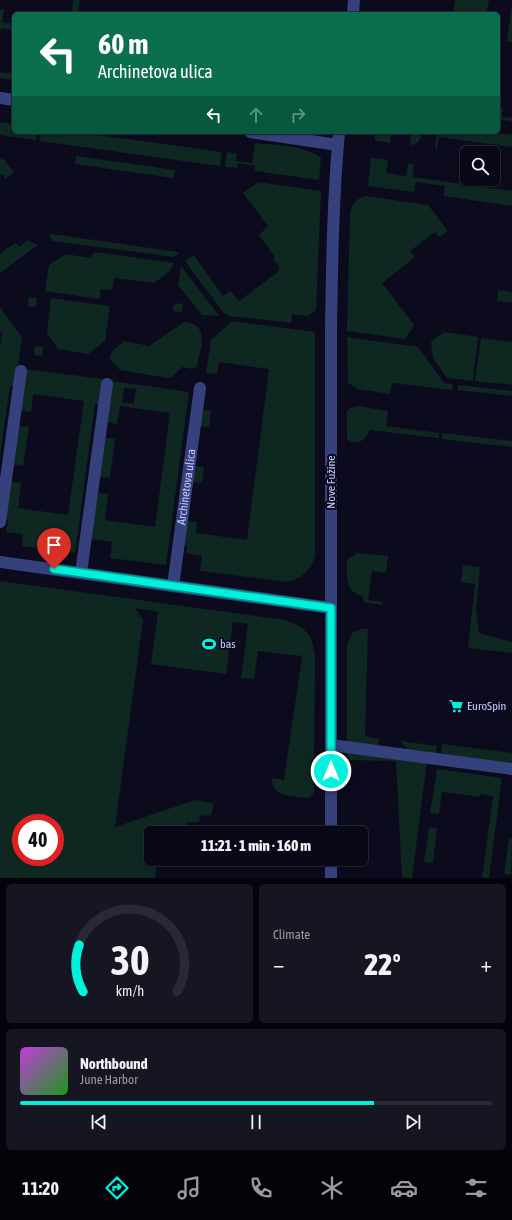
<!DOCTYPE html>
<html lang="en">
<head>
<meta charset="utf-8">
<style>
  :root { --surface:#080816; --page:#161623; --text:#f1f3f6; --muted:#989aa1; --line:#292935; --accent:#00f2dc }
  body { margin:0; font-family:"Asap Condensed",sans-serif; background:var(--page); color:var(--text); height:100vh; display:flex; flex-direction:column; font-size:15px; white-space:nowrap }
  * { box-sizing:border-box; margin:0 }
  p { font-size:13px; color:var(--muted) }
  .icon { flex:none; width:22px; height:22px; fill:none; stroke:currentColor; stroke-width:2; stroke-linecap:round; stroke-linejoin:round }
  .map { position:relative; height:878px; overflow:hidden }
  .drawer { display:flex; flex-direction:column; gap:6px; padding:6px; background:#04040c; flex:1 }
  .drawer>* { flex:none }
  .banner { position:absolute; left:12px; top:12px; width:488px; height:122px; border-radius:6px; box-shadow:0 1px 3px #0004,0 0 0 1px var(--line); background:#0b6e4f; color:#fff; overflow:hidden }
  .tools { position:absolute; left:460px; top:146px; display:grid; gap:8px }
  .tools a { display:grid; place-items:center; width:40px; height:40px; border-radius:6px; background:var(--surface); box-shadow:0 1px 3px #0004,0 0 0 1px var(--line); font-size:20px }
  .speed { position:absolute; left:12px; top:814px; display:flex; gap:8px; font-size:20px; font-weight:700; text-align:center }
  .speed>* { display:grid; place-content:center; width:52px; height:52px; border-radius:50%; background:var(--surface); box-shadow:0 1px 3px #0004,0 0 0 1px var(--line); line-height:1 }
  .speed .limit { border:6px solid #d22; background:#fff; color:#111 }
  .pin { position:absolute; display:grid; place-items:center; width:34px; height:34px; color:#fff; margin:-41px -17px; border-radius:50% 50% 50% 0; rotate:-45deg; box-shadow:0 0 4px #0007 }
  .pin .icon { rotate:45deg }
  .me { position:absolute; width:44px; margin:-22px; rotate:0deg; stroke-linejoin:round; filter:drop-shadow(0 0 3px #0008) }
  .turn { display:flex; align-items:center; gap:14px; height:84px; padding:0 20px; font-size:18px }
  .turn .icon { width:52px; height:52px; stroke-width:2.5 }
  .turn b { display:block; font-size:28px; line-height:34px }
  .lanes { display:flex; align-items:center; height:38px; padding:0 20px; background:#0003; justify-content:center; gap:20px; direction:ltr }
  .lanes .off { opacity:.35 }
  .big { font-size:30px; font-weight:800; line-height:1.1 }
  .drawer .tile { flex:1; display:flex; flex-direction:column; justify-content:center; gap:6px; min-width:0; padding:0 14px; border-radius:6px; background:var(--page) }
  .drawer .dial { align-items:center; gap:0 }
  .dial svg { height:104px; overflow:visible; fill:none; stroke:var(--line); stroke-width:7; stroke-linecap:round; text-anchor:middle }
  .dial text { fill:var(--text); stroke:none }
  .song { display:flex; align-items:center; gap:12px }
  .cover { width:48px; height:48px; border-radius:6px; background:linear-gradient(135deg,hsl(290 70% 55%),hsl(120 70% 35%)) }
  .played { height:4px; border-radius:2px; background:linear-gradient(90deg,var(--accent) 75%,var(--line) 75%) }
  .keys { display:flex; justify-content:space-around; direction:ltr }
  .heat { display:flex; justify-content:space-between; align-items:center; font-size:22px; direction:ltr }
  .drawer .tiles { flex:1; display:grid; gap:6px; grid-template-columns:1fr 1fr }
  .tile:last-child { grid-column:span 2 }
  .trip { position:absolute; left:144px; top:826px; width:224px; height:40px; border-radius:6px; background:var(--surface); box-shadow:0 1px 3px #0004,0 0 0 1px var(--line); font-weight:800; line-height:40px; text-align:center }
  .tab-bar { display:flex; height:64px; justify-content:space-around; align-items:center; background:#030309; color:var(--muted) }
  .tab-bar .icon { width:28px; height:28px }
  .tab-bar .selected { color:var(--accent) }
  .tab-bar b { font-size:18px; color:var(--text) }
  .map>svg:first-child { display:block }
</style>
</head>
<body>
<div class="map">
<svg width="512" height="878" viewBox="0 0 512 878">
  <rect width="100%" height="100%" fill="#0b0b1d"/>
  <g fill="#0e2721" fill-rule="evenodd">
    <path d="M73 0H80L78 13 72 12Z"/>
    <path d="M455 0H489L486 14H453Z"/>
    <path d="M512 5V42L507 41Z"/>
    <path d="M4 9 2 22 14 24V30L1 28 0 38V10Z"/>
    <path d="M0 72 14 74V80L0 78Z"/>
    <path d="M498 107 503 108 502 117 512 118V121L498 119Z"/>
    <path d="M0 122 14 124V132H37L36 140 0 135Z"/>
    <path d="M41 132H76L222 152 220 166 40 141Z"/>
    <path d="M376 132H391L390 143 374 140Z"/>
    <path d="M408 132H422C421 139 418 145 410 145L411 133Z"/>
    <path d="M439 132H490L512 135V147L439 137 437 149H435L437 135Z"/>
    <path d="M255 143C275 145 305 145 321 158L319 180 255 171V166L238 163 237 168 225 167 227 152 237 154 236 161 252 163Z"/>
    <path d="M76 156 175 170 173 178 75 164Z"/>
    <path d="M3 158 14 172 5 179 3 175H0V160Z"/>
    <path d="M371 158 388 160 386 173 406 176 408 163 414 165 413 177 512 191V206L444 196 445 186 416 182 414 192 368 186Z"/>
    <path d="M258 182 321 191 316 310 307 316 292 314 291 323 229 316 223 312 185 261 194 255 223 296 230 291 239 301 279 271V267L273 259 275 257 259 235 268 226 243 193Z"/>
    <path d="M365 196 428 205 448 231 439 237 435 232 410 251 415 257 382 283 414 325 405 339 347 331 350 213C352 204 356 199 365 196Z"/>
    <path d="M52 234 178 252V254L174 257 53 241 49 236Z"/>
    <path d="M28 240 38 245 0 273V254L15 243 19 247Z"/>
    <path d="M95 252 174 263 170 271 154 283 114 278 112 290 101 289 99 299 45 291 49 265 66 254 90 258Z"/>
    <path d="M181 266 219 316 202 315 178 285Z"/>
    <path d="M498 290 512 292V303L497 301Z"/>
    <path d="M29 297 37 298 36 307 28 306Z"/>
    <path d="M51 298 110 306 105 341 88 354 58 349 47 333Z"/>
    <path d="M174 303 183 304 182 312 173 311Z"/>
    <path d="M0 307 22 337 15 386H10L0 455V348L2 333 0 332Z"/>
    <path d="M232 321 315 332V556C310 571 303 578 287 582L200 571 202 556 186 553 187 546 184 545 186 521 197 522 196 533 247 540 269 369 219 362 217 374 206 373 211 340Z"/>
    <path d="M184 322C211 324 200 349 197 367L192 369 182 367 172 377 167 378 120 370 109 358 113 350 125 341 149 346Z"/>
    <path d="M444 332 478 337 473 381 447 378 433 358 431 342Z"/>
    <path d="M347 337 418 347 444 383 453 384 452 390 392 383 390 394 358 389 348 383V378Z"/>
    <path d="M481 338 512 342V385L475 381Z"/>
    <path d="M35 346 43 347 42 356 34 355Z"/>
    <path d="M25 369 103 379 99 404H95L75 553 22 546 23 534 6 532 8 520 5 519 10 481 21 483 18 508 68 515 84 401 33 394 31 412 19 410Z"/>
    <path d="M112 381 189 392 166 565 110 558 112 542 90 539 96 493 108 494 105 520 155 527 170 413 120 406 117 424 106 422ZM124 388 136 389 134 404 122 402Z"/>
    <path d="M458 385 512 391V396L458 390Z"/>
    <path d="M358 406 388 411 386 426 439 433V438L370 430C366 440 357 447 347 439V410L350 408Z"/>
    <path d="M201 409 211 411 209 427 199 426Z"/>
    <path d="M17 425 29 427 23 466 12 465Z"/>
    <path d="M442 433 512 441V447L442 439Z"/>
    <path d="M104 437 115 439 110 478 98 477Z"/>
    <path d="M193 466 204 467 202 483 191 482Z"/>
    <path d="M357 553 388 556 386 573 372 571 368 600 383 602 382 605 363 602V596C344 592 347 576 347 560Z"/>
    <path d="M463 565 480 567 476 609 479 633 512 642V653L468 648 475 584 461 582Z"/>
    <path d="M0 581 285 620C295 623 307 629 311 639 313 644 314 650 315 655L314 794 309 798C295 796 271 798 272 778L284 780 302 656 258 651 254 679 241 678 248 624 233 622 226 674 151 664 158 612 135 608 143 620 115 827 195 800 214 803 211 815 200 816 199 822H187V828L159 829V833H151V859H157L155 878H0ZM21 823H55V857H21Z"/>
    <path d="M361 629H368L365 736 379 739 378 746 347 742V644L352 633Z"/>
    <path d="M400 741 437 746 436 754 409 750Z"/>
    <path d="M442 744 512 753V764L441 755Z"/>
    <path d="M347 751 427 761 412 878H402L396 761 346 760Z"/>
    <path d="M437 769 502 778 489 878H482L493 796 480 794V797L442 792 439 814 430 813Z"/>
    <path d="M429 827 437 828 433 863 424 862Z"/>
    <path d="M509 839H512L511 875 504 874Z"/>
  </g>
  <g fill="none" stroke-linecap="round" stroke-linejoin="round">
    <g stroke="#35407d" stroke-width="12">
      <path d="M353 14 354 0"/>
      <path d="M0 98 14 100"/>
      <path d="M250 132 338 145"/>
      <path d="M0 522 21 371"/>
      <path d="M0 562 331 608"/>
      <path d="M81 573 107 384"/>
      <path id="s1" d="M173 586 200 388"/>
      <path d="M331 745 512 769"/>
      <path d="M331 833V330C332 264 333 198 339 132"/>
      <path d="M331 878V859"/>
    </g>
  </g>
  <g fill="none" stroke-linecap="round" stroke-linejoin="round">
    <defs>
      <path id="route" d="M54 569 331 608V771"/>
    </defs>
    <use href="#route" stroke="#009d8f" stroke-width="10"/>
    <use href="#route" stroke="#00f2dc" stroke-width="7"/>
  </g>
  <defs>
    <symbol id="stadium-bare" viewBox="-9 -9 18 18"><path d="M0-5a6.5 5 0 1 0 0 10a6.5 5 0 1 0 0-10ZM-3.5-1.8h7v3.6h-7Z" fill="#00f2dc" stroke="#0b0b1d" stroke-width="2.5" paint-order="stroke"/></symbol>
    <symbol id="supermarket-bare" viewBox="-9 -9 18 18"><path d="M-6-5.5h2.5l.6 2H6L4.5 2H-2.5L-4.4-4H-6ZM-1.5 3.2a1.3 1.3 0 1 0 .1 0ZM3 3.2a1.3 1.3 0 1 0 .1 0Z" fill="#00f2dc" stroke="#0b0b1d" stroke-width="2.5" paint-order="stroke"/></symbol>
  </defs>
  <g fill-rule="evenodd">
    <use href="#stadium-bare" x="199" y="634" width="20" height="20"/>
    <use href="#supermarket-bare" x="446" y="696" width="20" height="20"/>
  </g>
  <g text-anchor="middle" dominant-baseline="central" stroke-width="4" stroke-linejoin="round" paint-order="stroke">
    <g font-size="12" fill="#c7cbff" stroke="#0b0b1d">
      <text transform="translate(331 482) rotate(-90)">Nove Fužine</text>
      <text stroke="none"><textPath href="#s1" startOffset="100">Archinetova ulica</textPath></text>
    </g>
    <g font-size="12" fill="#c7cbff" stroke="#0b0b1d" text-anchor="start">
      <text x="220" y="644">bas</text>
      <text x="467" y="706">EuroSpin</text>
    </g>
  </g>
</svg>
<div class="tools">
<a><svg class="icon" aria-label="search" viewBox="0 0 24 24"><circle cx="10" cy="10" r="6"/><path d="M15 15l6 6"/></svg></a>
</div>
<div class="speed"><div class="limit">40</div></div>
<div class="pin" style="left:54px;top:569px;background:#d93025"><svg class="icon" aria-label="arrive" viewBox="0 0 24 24"><path d="M6 21V4h12l-3 4 3 4H6"/></svg></div>
<svg class="me" style="left:331px;top:771px" viewBox="-20 -20 40 40"><circle r="17" fill="#00f2dc" stroke="#fff" stroke-width="3"/><path d="M0-11L8 9 0 5-8 9z" fill="#fff"/></svg>
<div class="trip">11:21 · 1 min · 160 m</div>
<div class="banner">
<div class="turn"><svg class="icon" aria-label="left" viewBox="0 0 24 24"><path d="M17 20v-9H6M10 6l-5 5 5 5"/></svg><div><b>60 m</b>Archinetova ulica</div></div>
<div class="lanes"><svg class="icon" aria-label="left" viewBox="0 0 24 24"><path d="M17 20v-9H6M10 6l-5 5 5 5"/></svg><svg class="icon off" aria-label="ahead" viewBox="0 0 24 24"><path d="M12 20V5M6 11l6-6 6 6"/></svg><svg class="icon off" aria-label="right" viewBox="0 0 24 24"><path d="M7 20v-9h11M14 6l5 5-5 5"/></svg></div>
</div>
</div>
<section class="drawer">
<div class="tiles">
<div class="tile dial"><svg viewBox="0 0 100 80">
<path d="M14 69A42 42 0 1 1 86 69"/>
<path d="M14 69A42 42 0 0 1 11 33" stroke="#00f2dc"/>
<text x="50" y="56" font-size="32" font-weight="700">30</text>
<text x="50" y="72" font-size="11">km/h</text>
</svg></div>
<div class="tile"><p>Climate</p>
<div class="heat"><a>−</a><b class="big">22°</b><a>+</a></div>
</div>
<div class="tile">
<div class="song"><i class="cover"></i><div><b>Northbound</b><p>June Harbor</p></div></div>
<div class="played"></div>
<div class="keys"><svg class="icon" aria-label="previous" viewBox="0 0 24 24"><path d="M18 5L8 12l10 7zM5 5v14"/></svg><svg class="icon" aria-label="pause" viewBox="0 0 24 24"><path d="M8 5v14M16 5v14"/></svg><svg class="icon" aria-label="next" viewBox="0 0 24 24"><path d="M6 5l10 7-10 7zM19 5v14"/></svg></div>
</div>
</div>
</section>
<nav class="tab-bar">
<b>11:20</b>
<svg class="icon selected" aria-label="directions" viewBox="0 0 24 24"><path d="M12 3l9 9-9 9-9-9zM9 14v-3h6M13 9l2 2-2 2"/></svg>
<svg class="icon" aria-label="music" viewBox="0 0 24 24"><path d="M9 18V5l10-2v13"/><circle cx="6" cy="18" r="3"/><circle cx="16" cy="16" r="3"/></svg>
<svg class="icon" aria-label="phone" viewBox="0 0 24 24"><path d="M5 4h4l2 5-3 2q2 4 5 5l2-3 5 2v4C11 20 4 13 5 4z"/></svg>
<svg class="icon" aria-label="climate" viewBox="0 0 24 24"><path d="M12 3v18M4 7l16 10M4 17L20 7"/></svg>
<svg class="icon" aria-label="car" viewBox="0 0 24 24"><path d="M5 17H2v-5l4-1 3-4h7l3 4 3 1v5h-3M9 17h6M6 11h13"/><circle cx="7" cy="17" r="2"/><circle cx="17" cy="17" r="2"/></svg>
<svg class="icon" aria-label="filters" viewBox="0 0 24 24"><path d="M4 7h16M4 17h16"/><circle cx="9" cy="7" r="2"/><circle cx="15" cy="17" r="2"/></svg>
</nav>
</body>
</html>
